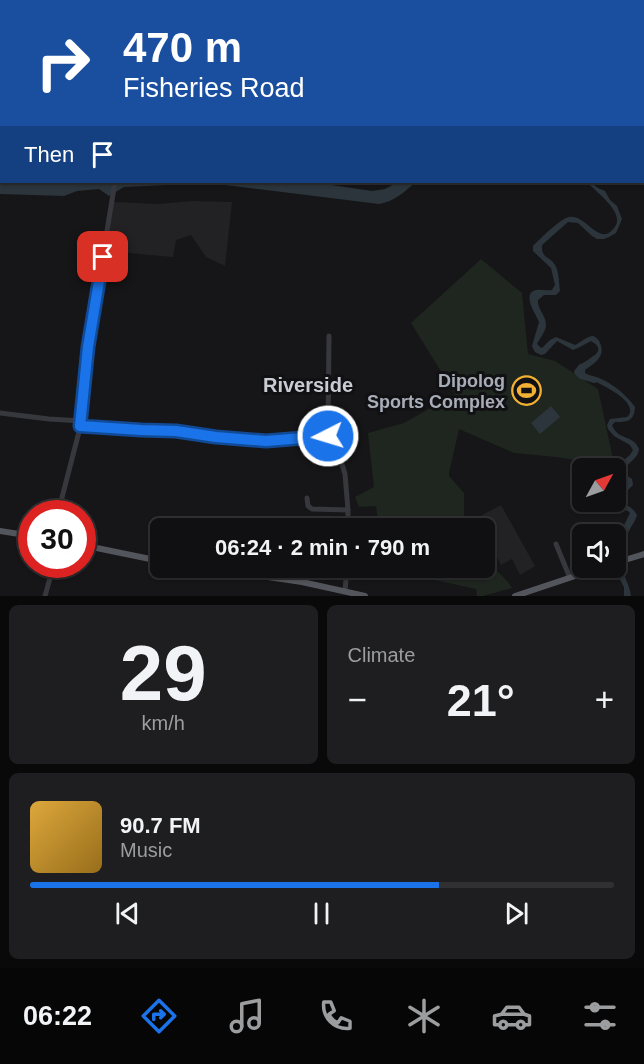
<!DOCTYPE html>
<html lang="en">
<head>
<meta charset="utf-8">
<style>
  :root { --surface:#101012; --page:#1e1e20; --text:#f1f3f6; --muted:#9c9d9f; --line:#303032; --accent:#1a73e8 }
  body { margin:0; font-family:Helvetica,sans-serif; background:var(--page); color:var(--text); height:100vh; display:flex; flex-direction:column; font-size:22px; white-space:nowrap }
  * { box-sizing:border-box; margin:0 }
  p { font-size:20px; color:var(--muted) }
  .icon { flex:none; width:33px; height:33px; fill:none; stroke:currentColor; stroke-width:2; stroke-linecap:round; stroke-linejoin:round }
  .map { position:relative; height:596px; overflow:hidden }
  .side { display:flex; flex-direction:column; gap:9px; padding:9px; background:#09090a; flex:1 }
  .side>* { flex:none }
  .hud { position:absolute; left:0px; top:0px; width:645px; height:183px; box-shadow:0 2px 4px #0004,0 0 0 2px var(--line); background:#1a4fa0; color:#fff; overflow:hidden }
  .needle { width:39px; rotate:50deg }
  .controls { position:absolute; left:572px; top:458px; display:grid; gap:12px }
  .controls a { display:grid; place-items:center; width:54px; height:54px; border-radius:9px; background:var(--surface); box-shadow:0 2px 4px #0004,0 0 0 2px var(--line); font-size:30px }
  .speed { position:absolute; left:18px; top:500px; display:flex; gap:12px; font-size:30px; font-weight:700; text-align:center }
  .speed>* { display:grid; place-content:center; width:78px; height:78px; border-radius:50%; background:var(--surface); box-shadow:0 2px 4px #0004,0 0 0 2px var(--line); line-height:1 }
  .speed .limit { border:9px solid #d22; background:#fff; color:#111 }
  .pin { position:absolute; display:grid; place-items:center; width:51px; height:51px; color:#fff; margin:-26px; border-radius:12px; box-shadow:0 3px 9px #0006 }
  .me { position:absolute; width:66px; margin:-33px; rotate:265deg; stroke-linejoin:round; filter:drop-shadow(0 0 4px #0008) }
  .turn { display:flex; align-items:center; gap:21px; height:126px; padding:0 24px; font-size:27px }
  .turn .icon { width:78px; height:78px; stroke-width:2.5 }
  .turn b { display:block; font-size:42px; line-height:51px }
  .then { display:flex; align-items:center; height:57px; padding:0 24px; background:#0003; gap:12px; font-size:22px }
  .big { font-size:45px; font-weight:800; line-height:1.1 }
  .side .tile { flex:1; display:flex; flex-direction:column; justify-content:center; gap:9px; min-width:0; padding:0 21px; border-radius:9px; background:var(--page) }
  .side .dial { align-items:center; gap:0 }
  .dial b { font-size:78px; line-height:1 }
  .song { display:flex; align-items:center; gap:18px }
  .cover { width:72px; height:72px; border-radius:9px; background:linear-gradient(135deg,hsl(40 70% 55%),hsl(40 70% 35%)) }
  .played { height:6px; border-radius:3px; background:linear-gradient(90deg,var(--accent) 70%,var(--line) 70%) }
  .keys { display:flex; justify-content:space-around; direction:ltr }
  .heat { display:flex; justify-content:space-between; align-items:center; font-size:33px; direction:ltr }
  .side .tiles { flex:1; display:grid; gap:9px; grid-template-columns:1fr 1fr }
  .tile:last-child { grid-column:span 2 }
  .trip { position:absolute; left:150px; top:518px; width:345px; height:60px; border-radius:9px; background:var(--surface); box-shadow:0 2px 4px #0004,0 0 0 2px var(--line); font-weight:800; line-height:60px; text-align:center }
  .tab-bar { display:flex; height:96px; justify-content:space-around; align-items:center; background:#060607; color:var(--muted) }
  .tab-bar .icon { width:42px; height:42px }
  .tab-bar .current { color:var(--accent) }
  .tab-bar b { font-size:27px; color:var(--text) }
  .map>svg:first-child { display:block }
</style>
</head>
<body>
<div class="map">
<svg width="644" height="596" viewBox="0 0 644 596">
  <rect width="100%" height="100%" fill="#161618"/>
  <g fill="#222225">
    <path d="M192 201 232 202 225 266 206 257 191 235 176 240 173 257 106 251 114 202 159 204Z"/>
    <path d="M501 505 535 566 520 575 512 559 501 565 485 535 484 528H480L475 519Z"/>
  </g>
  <g fill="#1e261f">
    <path d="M481 259 522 293 528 354 555 361 598 389 615 468H602L587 462 556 457 514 453 459 429 449 473V476L464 493V523L465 528H388V522L378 521 376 506 359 507 355 497 374 487 368 433 404 423 455 394 411 323Z"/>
    <path d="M485 561 488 562 508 582 512 588 483 596H477L476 589 399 572 398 567H484Z"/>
  </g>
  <g fill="#2c353c">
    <path d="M0 0H644V56V2H2V98H0Z"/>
    <path d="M0 176H1L2 182H311L372 191 385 189 398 182H416C405 191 394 202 379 204L209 183 124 187 109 196 99 189 77 191 64 196 0 194Z"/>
    <path d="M587 182H590L598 188 605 191 610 200 617 206 622 219 616 233 609 237 604 239H597L592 236 578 223 568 222 542 245C541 259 550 256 555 265 559 271 559 284 560 291L556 295H544L538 300C537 309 546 315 546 325 546 331 540 338 537 344L540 347 542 348 550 340 556 337 575 345C580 343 587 336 593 336 596 337 599 340 600 343 606 356 595 363 585 370V373C590 376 594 376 599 378 614 384 626 395 635 407 634 422 627 422 615 422L612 425C618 441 633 434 639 449 638 459 628 462 624 470L626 475 632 479 633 485 625 493 615 496V489L623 486 626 482 618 472 617 466 630 455 633 450 630 445 614 436 608 429 607 425 610 419 627 417C629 415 631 413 630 409 628 395 594 381 583 376L580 373C581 369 582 366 584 363 591 356 608 351 591 341L578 348 573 350 557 341 545 354 541 355 535 352 532 346 539 322C536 314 521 294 536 290 541 289 547 291 552 290L555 285 551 268 533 251V246C540 239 561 218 569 217 586 213 601 251 616 225 623 211 595 191 587 182Z"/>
    <path d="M551 406 560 417 540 434 531 423Z"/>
    <path d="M602 501C615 501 630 502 637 515 635 522 631 526 628 533 625 543 621 557 622 567 624 577 630 586 631 596H624V587L616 572 615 557 618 538 630 513 628 511 608 505Z"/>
  </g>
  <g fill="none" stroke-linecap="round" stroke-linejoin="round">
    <path stroke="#2c353c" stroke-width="6" d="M588 364 581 367 577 372 581 376 594 380"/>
    <g stroke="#37383d" stroke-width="5">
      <path d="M644 125V127"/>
      <path d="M0 135H2"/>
      <path d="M329 336 328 436 341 461 345 474 348 510V528"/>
      <path d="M0 413 49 419 82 421"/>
      <path d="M80 426 176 431 216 437 265 441 328 436"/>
      <path d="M307 498 308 506 312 509 348 510"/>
      <path d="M58 513 81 424 88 347 115 182"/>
      <path d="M556 544 570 578"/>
      <path d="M345 591 347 567"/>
      <path d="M45 596 54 564"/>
    </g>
    <g stroke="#53555c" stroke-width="6">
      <path d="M0 531 32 536"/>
      <path d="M82 545 160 561"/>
      <path d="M615 563 644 554"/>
      <path d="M199 567 302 582 365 596"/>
      <path d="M515 596 602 567"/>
    </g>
  </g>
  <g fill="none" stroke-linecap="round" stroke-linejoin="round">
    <defs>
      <path id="route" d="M103 257 88 347 80 426 141 430 176 431 216 437 266 441 328 436"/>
    </defs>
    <use href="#route" stroke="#114b97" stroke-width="15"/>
    <use href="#route" stroke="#1a73e8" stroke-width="10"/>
  </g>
  <defs>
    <symbol id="stadium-ring" viewBox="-11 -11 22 22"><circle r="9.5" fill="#111113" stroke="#f2b134" stroke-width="1.5"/><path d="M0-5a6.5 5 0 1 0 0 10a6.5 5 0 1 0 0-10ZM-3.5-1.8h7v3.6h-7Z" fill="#f2b134"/></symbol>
  </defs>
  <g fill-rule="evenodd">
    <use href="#stadium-ring" x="510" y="374" width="33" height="33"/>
  </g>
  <g text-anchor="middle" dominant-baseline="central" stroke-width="6" stroke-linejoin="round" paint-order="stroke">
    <g font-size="18" font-weight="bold" fill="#a8adb8" stroke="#111113" text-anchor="end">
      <text x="505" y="381">Dipolog<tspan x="505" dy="21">Sports Complex</tspan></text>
    </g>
    <g font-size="20" font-weight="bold" fill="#c9ccd4" stroke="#111113">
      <text x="308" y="385">Riverside</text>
    </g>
  </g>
</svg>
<div class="controls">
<a><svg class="needle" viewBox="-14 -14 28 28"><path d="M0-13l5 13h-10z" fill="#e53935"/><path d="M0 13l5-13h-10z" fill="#9c9d9f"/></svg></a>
<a><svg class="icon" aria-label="sound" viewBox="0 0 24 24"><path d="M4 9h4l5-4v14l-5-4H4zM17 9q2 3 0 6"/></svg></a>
</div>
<div class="speed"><div class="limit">30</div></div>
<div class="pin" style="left:103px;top:257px;background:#d93025"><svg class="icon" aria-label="arrive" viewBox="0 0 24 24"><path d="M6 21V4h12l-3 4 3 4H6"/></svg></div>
<svg class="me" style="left:328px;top:436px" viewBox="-20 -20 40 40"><circle r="17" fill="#1a73e8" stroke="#fff" stroke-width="3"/><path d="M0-11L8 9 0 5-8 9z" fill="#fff"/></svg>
<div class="trip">06:24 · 2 min · 790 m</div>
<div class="hud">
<div class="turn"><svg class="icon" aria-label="right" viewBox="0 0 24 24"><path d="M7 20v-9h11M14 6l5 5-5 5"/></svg><div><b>470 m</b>Fisheries Road</div></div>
<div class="then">Then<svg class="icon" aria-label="arrive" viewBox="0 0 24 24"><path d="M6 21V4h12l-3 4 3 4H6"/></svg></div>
</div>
</div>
<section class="side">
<div class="tiles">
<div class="tile dial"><b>29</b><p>km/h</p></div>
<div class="tile"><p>Climate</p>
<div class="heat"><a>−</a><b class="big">21°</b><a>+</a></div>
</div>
<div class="tile">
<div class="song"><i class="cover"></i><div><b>90.7 FM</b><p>Music</p></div></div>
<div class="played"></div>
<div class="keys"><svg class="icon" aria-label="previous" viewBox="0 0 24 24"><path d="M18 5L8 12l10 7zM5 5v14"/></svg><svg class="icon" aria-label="pause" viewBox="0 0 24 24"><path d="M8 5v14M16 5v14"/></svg><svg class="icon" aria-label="next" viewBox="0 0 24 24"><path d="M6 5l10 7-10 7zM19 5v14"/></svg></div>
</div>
</div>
</section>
<nav class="tab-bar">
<b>06:22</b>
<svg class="icon current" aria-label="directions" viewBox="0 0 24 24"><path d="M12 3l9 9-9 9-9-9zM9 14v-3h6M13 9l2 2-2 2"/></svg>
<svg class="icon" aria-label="music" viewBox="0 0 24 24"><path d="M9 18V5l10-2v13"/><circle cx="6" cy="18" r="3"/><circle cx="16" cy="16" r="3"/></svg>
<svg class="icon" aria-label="phone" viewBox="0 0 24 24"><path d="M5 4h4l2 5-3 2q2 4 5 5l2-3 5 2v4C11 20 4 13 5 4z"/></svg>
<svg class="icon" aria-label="climate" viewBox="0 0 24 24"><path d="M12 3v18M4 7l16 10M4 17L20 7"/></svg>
<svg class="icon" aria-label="car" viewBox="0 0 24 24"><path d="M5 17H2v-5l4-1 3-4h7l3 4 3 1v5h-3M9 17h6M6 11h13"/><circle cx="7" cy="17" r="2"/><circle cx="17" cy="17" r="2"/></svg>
<svg class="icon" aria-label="filters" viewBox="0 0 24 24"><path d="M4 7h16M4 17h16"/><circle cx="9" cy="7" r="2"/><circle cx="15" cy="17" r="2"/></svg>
</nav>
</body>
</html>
